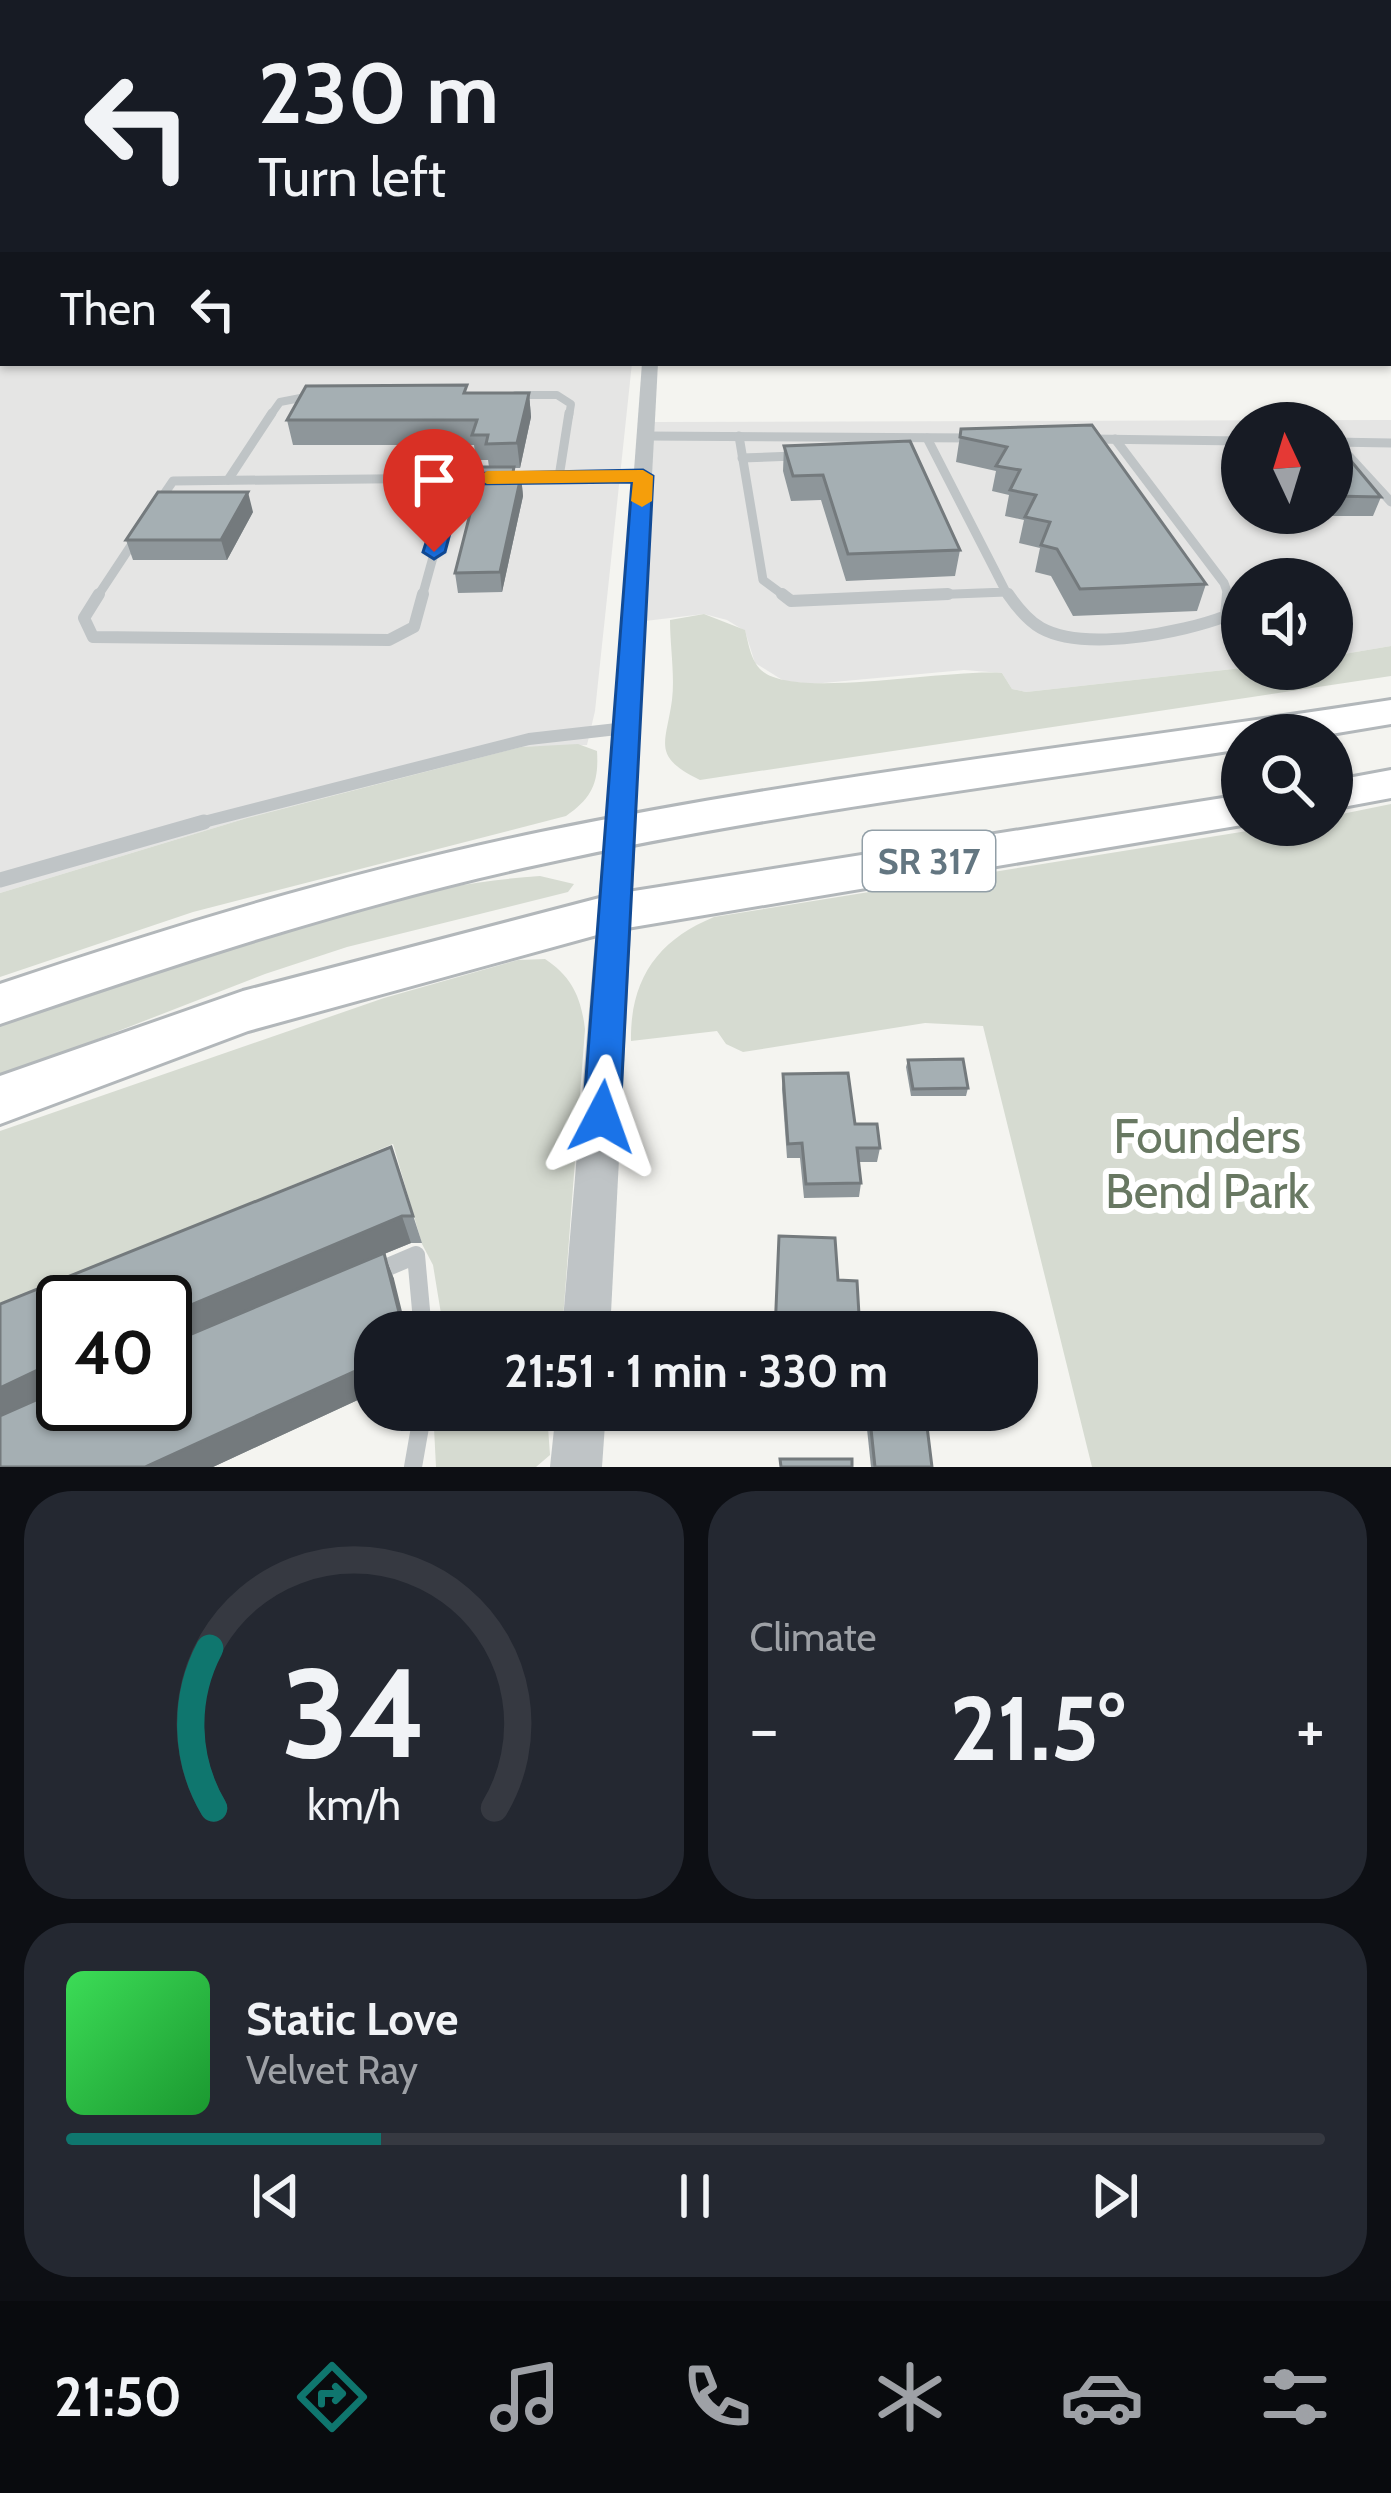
<!DOCTYPE html>
<html lang="en">
<head>
<meta charset="utf-8">
<style>
  :root { --surface:#171b24; --page:#242831; --text:#f1f3f6; --muted:#9ea1a6; --line:#363941; --accent:#0f766e }
  body { margin:0; font-family:Cabin,sans-serif; background:var(--page); color:var(--text); height:100vh; display:flex; flex-direction:column; font-size:45px; white-space:nowrap }
  * { box-sizing:border-box; margin:0 }
  p { font-size:39px; color:var(--muted) }
  .icon { flex:none; width:66px; height:66px; fill:none; stroke:currentColor; stroke-width:2; stroke-linecap:round; stroke-linejoin:round }
  .map { position:relative; height:1467px; overflow:hidden }
  .panel { display:flex; flex-direction:column; gap:24px; padding:24px; background:#0d0f14; flex:1 }
  .panel>* { flex:none }
  .top-card { position:absolute; left:0px; top:0px; width:1392px; height:366px; box-shadow:0 3px 9px #0004; background:#171b24; color:var(--text); overflow:hidden }
  .needle { width:78px; rotate:356deg }
  .buttons { position:absolute; left:1221px; top:402px; display:grid; gap:24px }
  .buttons a { display:grid; place-items:center; width:132px; height:132px; border-radius:50%; background:var(--surface); box-shadow:0 3px 9px #0004; font-size:60px }
  .speed { position:absolute; left:36px; top:1275px; display:flex; gap:24px; font-size:60px; font-weight:700; text-align:center }
  .speed>* { display:grid; place-content:center; width:156px; height:156px; border-radius:50%; background:var(--surface); box-shadow:0 3px 9px #0004; line-height:1 }
  .speed .limit { border:6px solid #111; border-radius:18px; background:#fff; color:#111 }
  .pin { position:absolute; display:grid; place-items:center; width:102px; height:102px; color:#fff; margin:-123px -51px; border-radius:50% 50% 50% 0; rotate:-45deg; box-shadow:0 0 12px #0007 }
  .pin .icon { rotate:45deg }
  .me { position:absolute; width:132px; margin:-66px; rotate:4deg; stroke-linejoin:round; filter:drop-shadow(0 0 9px #0008) }
  .turn { display:flex; align-items:center; gap:42px; height:252px; padding:0 60px; font-size:54px }
  .turn .icon { width:156px; height:156px; stroke-width:2.5 }
  .turn b { display:block; font-size:84px; line-height:102px }
  .then { display:flex; align-items:center; height:114px; padding:0 60px; background:#0003; gap:24px; font-size:45px }
  .big { font-size:90px; font-weight:700; line-height:1.1 }
  .panel .widget { flex:1; display:flex; flex-direction:column; justify-content:center; gap:18px; min-width:0; padding:0 42px; border-radius:48px; background:var(--page) }
  .panel .dial { align-items:center; gap:0 }
  .dial svg { height:312px; overflow:visible; fill:none; stroke:var(--line); stroke-width:7; stroke-linecap:round; text-anchor:middle }
  .dial text { fill:var(--text); stroke:none }
  .song { display:flex; align-items:center; gap:36px }
  .cover { width:144px; height:144px; border-radius:18px; background:linear-gradient(135deg,hsl(130 70% 55%),hsl(130 70% 35%)) }
  .played { height:12px; border-radius:6px; background:linear-gradient(90deg,var(--accent) 25%,var(--line) 25%) }
  .keys { display:flex; justify-content:space-around; direction:ltr }
  .heat { display:flex; justify-content:space-between; align-items:center; font-size:66px; direction:ltr }
  .panel .tiles { flex:1; display:grid; gap:24px; grid-template-columns:1fr 1fr }
  .widget:last-child { grid-column:span 2 }
  .trip { position:absolute; left:354px; top:1311px; width:684px; height:120px; border-radius:48px; background:var(--surface); box-shadow:0 3px 9px #0004; font-weight:700; line-height:120px; text-align:center }
  .tabs { display:flex; height:192px; justify-content:space-around; align-items:center; background:#090b0e; color:var(--muted) }
  .tabs .icon { width:84px; height:84px }
  .tabs .current { color:var(--accent) }
  .tabs b { font-size:54px; color:var(--text) }
  .map>svg:first-child { display:block }
</style>
</head>
<body>
<div class="map">
<svg width="1391" height="1467" viewBox="0 0 1391 1467">
  <rect width="100%" height="100%" fill="#f4f4f0"/>
  <g fill="#e5e5e4" fill-rule="evenodd">
    <path d="M0 185 3 363H632L595 711 587 745 521 747 247 818 0 893Z"/>
    <path d="M1391 420V646L1332 656V579H1242V668L1026 692 1012 689 1002 673 964 670 812 684 784 681 755 663 745 631 727 620 704 614 645 621 654 422ZM1242 423H1332V513H1242Z"/>
  </g>
  <g fill="#d6dbd1">
    <path d="M704 614 745 630C749 645 751 664 765 673 803 698 947 669 1002 673L1012 689 1026 692 1242 668 1332 669V656L1391 646V676L700 780C651 756 666 744 672 700 675 675 670 646 670 620Z"/>
    <path d="M578 744 597 751C599 783 592 798 566 816L193 912 0 977V893L247 818 521 747Z"/>
    <path d="M1391 804V1467H1092L983 1026 925 1023 743 1052 726 1044 717 1031 631 1041C630 979 658 940 714 917L1284 825H1332V816Z"/>
    <path d="M540 876 574 884 568 892 347 947 265 974 0 1077V1022C175 965 355 889 540 876Z"/>
    <path d="M545 959C572 977 581 997 585 1029L562 1332H444L433 1265 422 1244 393 1144 0 1305V1131L384 998 518 960Z"/>
    <path d="M443 1410H540L548 1427 550 1455 536 1467H436L434 1428 441 1425Z"/>
  </g>
  <g fill="none" stroke-linecap="round" stroke-linejoin="round">
    <defs>
      <g id="primary">
        <path d="M1391 700V724L1325 735H1242V749C1008 785 772 813 541 864 356 904 178 963 0 1024V984C178 924 357 870 541 832 821 774 1108 744 1391 700Z"/>
        <path d="M1391 770V798L1332 809V781Z"/>
        <path d="M1242 795V825L615 930 248 1031 0 1124V1076L243 991 615 894Z"/>
      </g>
    </defs>
    <use href="#primary" stroke="#b2b7ba" stroke-width="6"/>
    <g stroke="#bfc4c6" stroke-width="8">
      <path d="M516 395H557L571 404 569 416"/>
      <path d="M270 416 280 402 316 395"/>
    </g>
    <g stroke="#bfc4c6" stroke-width="9">
      <path d="M646 436 974 438"/>
      <path d="M739 436 763 580 786 597"/>
      <path d="M1091 439 1242 441"/>
      <path d="M1115 439 1224 583 1229 597"/>
      <path d="M1333 442 1391 443"/>
      <path d="M1336 442 1391 502"/>
      <path d="M742 458 795 456"/>
      <path d="M559 477 569 413"/>
      <path d="M228 480 272 413"/>
      <path d="M158 503 173 481 643 476"/>
      <path d="M1006 592 1010 597"/>
      <path d="M97 597 138 535"/>
      <path d="M422 597 455 478"/>
      <path d="M877 597 1006 592 927 438"/>
    </g>
    <g stroke="#bfc4c6" stroke-width="12">
      <path d="M99 594 84 618 93 637 389 640 414 627 423 594"/>
      <path d="M782 594 791 601 948 594"/>
      <path d="M1008 594C1017 607 1027 620 1041 628 1084 652 1182 633 1226 616L1228 594"/>
      <path d="M192 825 529 739 626 728"/>
    </g>
    <path stroke="#bfc4c6" stroke-width="15" d="M0 880 204 822"/>
    <g stroke="#bfc4c6" stroke-width="18">
      <path d="M376 1272 416 1255 423 1332"/>
      <path d="M413 1467 423 1410"/>
    </g>
    <path fill="#bfc4c6" fill-rule="evenodd" d="M642 363H658L633 833 629 840H611L607 833Z"/>
    <g fill="#bfc4c6" fill-rule="evenodd">
      <rect x="0" y="177" width="3" height="8"/>
      <rect x="1389" y="178" width="2" height="8"/>
      <path d="M620 821 632 825 636 833 610 1332H562L604 833 608 825Z"/>
      <path d="M556 1410H606L602 1467H550Z"/>
    </g>
    <use href="#primary" fill="#fff" fill-rule="evenodd"/>
  </g>
  <g fill="#8e969a">
    <path d="M468 393H529L531 417 520 468H514L515 477 521 476 523 496 502 592 458 593 455 573 489 467 488 460H476L474 445H293L287 420Z"/>
    <path d="M1092 425 1206 584 1197 611 1073 616 1051 576 1035 572 1040 548 1019 543 1024 520 1005 516 1009 495 992 491 996 471 956 462 961 429Z"/>
    <path d="M784 446 960 550 955 576 846 581 821 500 791 501 783 471Z"/>
    <path d="M1332 455 1381 497 1373 516H1266L1264 513H1332Z"/>
    <path d="M1242 458V482L1237 474Z"/>
    <path d="M253 512 227 560H133L126 540Z"/>
    <path d="M908 1060 968 1088 966 1096H911L906 1067Z"/>
    <path d="M783 1074 880 1148 877 1162H859L861 1183 859 1197 804 1198 800 1158H787L782 1089Z"/>
    <path d="M391 1147 422 1243H411L384 1254 394 1279 375 1392 213 1467H0V1304Z"/>
    <path d="M865 1410H925L932 1467H871Z"/>
  </g>
  <g fill="#747a7d">
    <path d="M529 393 531 417 520 468 517 443Z"/>
    <path d="M521 476 523 496 502 592 500 572Z"/>
    <path d="M248 492 253 512 227 560 221 540Z"/>
    <path d="M402 1216 411 1243 384 1254 394 1279 407 1332 165 1348V1316Z"/>
    <path d="M375 1362V1392L213 1467H145Z"/>
    <path d="M44 1367 63 1389 0 1423V1388Z"/>
  </g>
  <g fill="#a5afb3" stroke="#747a7d" stroke-width="3">
    <path d="M467 385 464 393H529L517 443 486 444 488 435H472L477 420H287L306 386Z"/>
    <path d="M1092 425 1206 584 1080 589 1057 549 1041 545 1050 522 1025 517 1036 495 1010 490 1020 470 996 466 1007 447 960 437 961 429Z"/>
    <path d="M910 441 960 550 848 554 823 475 793 476 784 446Z"/>
    <path d="M1332 455H1346L1381 497 1332 496Z"/>
    <path d="M482 467H514L512 477 521 476 500 572 455 573Z"/>
    <path d="M158 492H248L221 540H126Z"/>
    <path d="M963 1059 968 1088 913 1089 908 1060Z"/>
    <path d="M848 1073 855 1124H877L880 1148H857L861 1183 806 1184 802 1143 788 1144 783 1074Z"/>
    <path d="M391 1147 413 1216H402L165 1316V1302H63V1404H165V1345L384 1253 404 1332H375V1362L145 1467H0V1416L54 1392 62 1380 55 1368 44 1367 0 1388V1304Z"/>
    <path d="M779 1236 835 1238 838 1280 857 1281 860 1332H775Z"/>
    <path d="M869 1410H925L932 1467H875Z"/>
    <path d="M780 1459H852V1467H781Z"/>
  </g>
  <linearGradient id="sky" x2="0" y2="1"><stop stop-color="#94badb"/><stop offset="0.43" stop-color="#fafaf8"/><stop offset="1" stop-color="#fafaf8" stop-opacity="0"/></linearGradient>
  <rect width="1391" height="361" fill="url(#sky)"/>
  <path fill="#1a73e8" stroke="#114b97" stroke-width="3" d="M643 470 653 476 620 1117 615 1129 602 1133 588 1129 583 1117 632 482 463 484 445 552 434 559 423 552 448 474Z"/>
  <path fill="#f59e0b" d="M643 470 653 476 652 501 642 507 631 501 633 482 487 484 477 478 487 471Z"/>
  <g text-anchor="middle" dominant-baseline="central" stroke-width="12" stroke-linejoin="round" paint-order="stroke">
    <rect fill="#fff" stroke="#929fa7" stroke-width="3" x="863" y="831" width="132" height="60" rx="9"/>
    <g font-size="36" font-weight="bold" fill="#637681">
      <text x="929" y="861">SR 317</text>
    </g>
    <g font-size="48" fill="#687862" stroke="#fff">
      <text x="1207" y="1136">Founders<tspan x="1207" dy="55">Bend Park</tspan></text>
    </g>
  </g>
</svg>
<div class="buttons">
<a><svg class="needle" viewBox="-14 -14 28 28"><path d="M0-13l5 13h-10z" fill="#e53935"/><path d="M0 13l5-13h-10z" fill="#9ea1a6"/></svg></a>
<a><svg class="icon" aria-label="sound" viewBox="0 0 24 24"><path d="M4 9h4l5-4v14l-5-4H4zM17 9q2 3 0 6"/></svg></a>
<a><svg class="icon" aria-label="search" viewBox="0 0 24 24"><circle cx="10" cy="10" r="6"/><path d="M15 15l6 6"/></svg></a>
</div>
<div class="speed"><div class="limit">40</div></div>
<div class="pin" style="left:434px;top:552px;background:#d93025"><svg class="icon" aria-label="arrive" viewBox="0 0 24 24"><path d="M6 21V4h12l-3 4 3 4H6"/></svg></div>
<svg class="me" style="left:602px;top:1117px" viewBox="-20 -20 40 40"><path d="M0-17L14 15 0 8-14 15z" fill="#1a73e8" stroke="#fff" stroke-width="4"/></svg>
<div class="trip">21:51 · 1 min · 330 m</div>
<div class="top-card">
<div class="turn"><svg class="icon" aria-label="left" viewBox="0 0 24 24"><path d="M17 20v-9H6M10 6l-5 5 5 5"/></svg><div><b>230 m</b>Turn left</div></div>
<div class="then">Then<svg class="icon" aria-label="left" viewBox="0 0 24 24"><path d="M17 20v-9H6M10 6l-5 5 5 5"/></svg></div>
</div>
</div>
<section class="panel">
<div class="tiles">
<div class="widget dial"><svg viewBox="0 0 100 80">
<path d="M14 69A42 42 0 1 1 86 69"/>
<path d="M14 69A42 42 0 0 1 13 28" stroke="#0f766e"/>
<text x="50" y="56" font-size="32" font-weight="700">34</text>
<text x="50" y="72" font-size="11">km/h</text>
</svg></div>
<div class="widget"><p>Climate</p>
<div class="heat"><a>−</a><b class="big">21.5°</b><a>+</a></div>
</div>
<div class="widget">
<div class="song"><i class="cover"></i><div><b>Static Love</b><p>Velvet Ray</p></div></div>
<div class="played"></div>
<div class="keys"><svg class="icon" aria-label="previous" viewBox="0 0 24 24"><path d="M18 5L8 12l10 7zM5 5v14"/></svg><svg class="icon" aria-label="pause" viewBox="0 0 24 24"><path d="M8 5v14M16 5v14"/></svg><svg class="icon" aria-label="next" viewBox="0 0 24 24"><path d="M6 5l10 7-10 7zM19 5v14"/></svg></div>
</div>
</div>
</section>
<nav class="tabs">
<b>21:50</b>
<svg class="icon current" aria-label="directions" viewBox="0 0 24 24"><path d="M12 3l9 9-9 9-9-9zM9 14v-3h6M13 9l2 2-2 2"/></svg>
<svg class="icon" aria-label="music" viewBox="0 0 24 24"><path d="M9 18V5l10-2v13"/><circle cx="6" cy="18" r="3"/><circle cx="16" cy="16" r="3"/></svg>
<svg class="icon" aria-label="phone" viewBox="0 0 24 24"><path d="M5 4h4l2 5-3 2q2 4 5 5l2-3 5 2v4C11 20 4 13 5 4z"/></svg>
<svg class="icon" aria-label="climate" viewBox="0 0 24 24"><path d="M12 3v18M4 7l16 10M4 17L20 7"/></svg>
<svg class="icon" aria-label="car" viewBox="0 0 24 24"><path d="M5 17H2v-5l4-1 3-4h7l3 4 3 1v5h-3M9 17h6M6 11h13"/><circle cx="7" cy="17" r="2"/><circle cx="17" cy="17" r="2"/></svg>
<svg class="icon" aria-label="filters" viewBox="0 0 24 24"><path d="M4 7h16M4 17h16"/><circle cx="9" cy="7" r="2"/><circle cx="15" cy="17" r="2"/></svg>
</nav>
</body>
</html>
